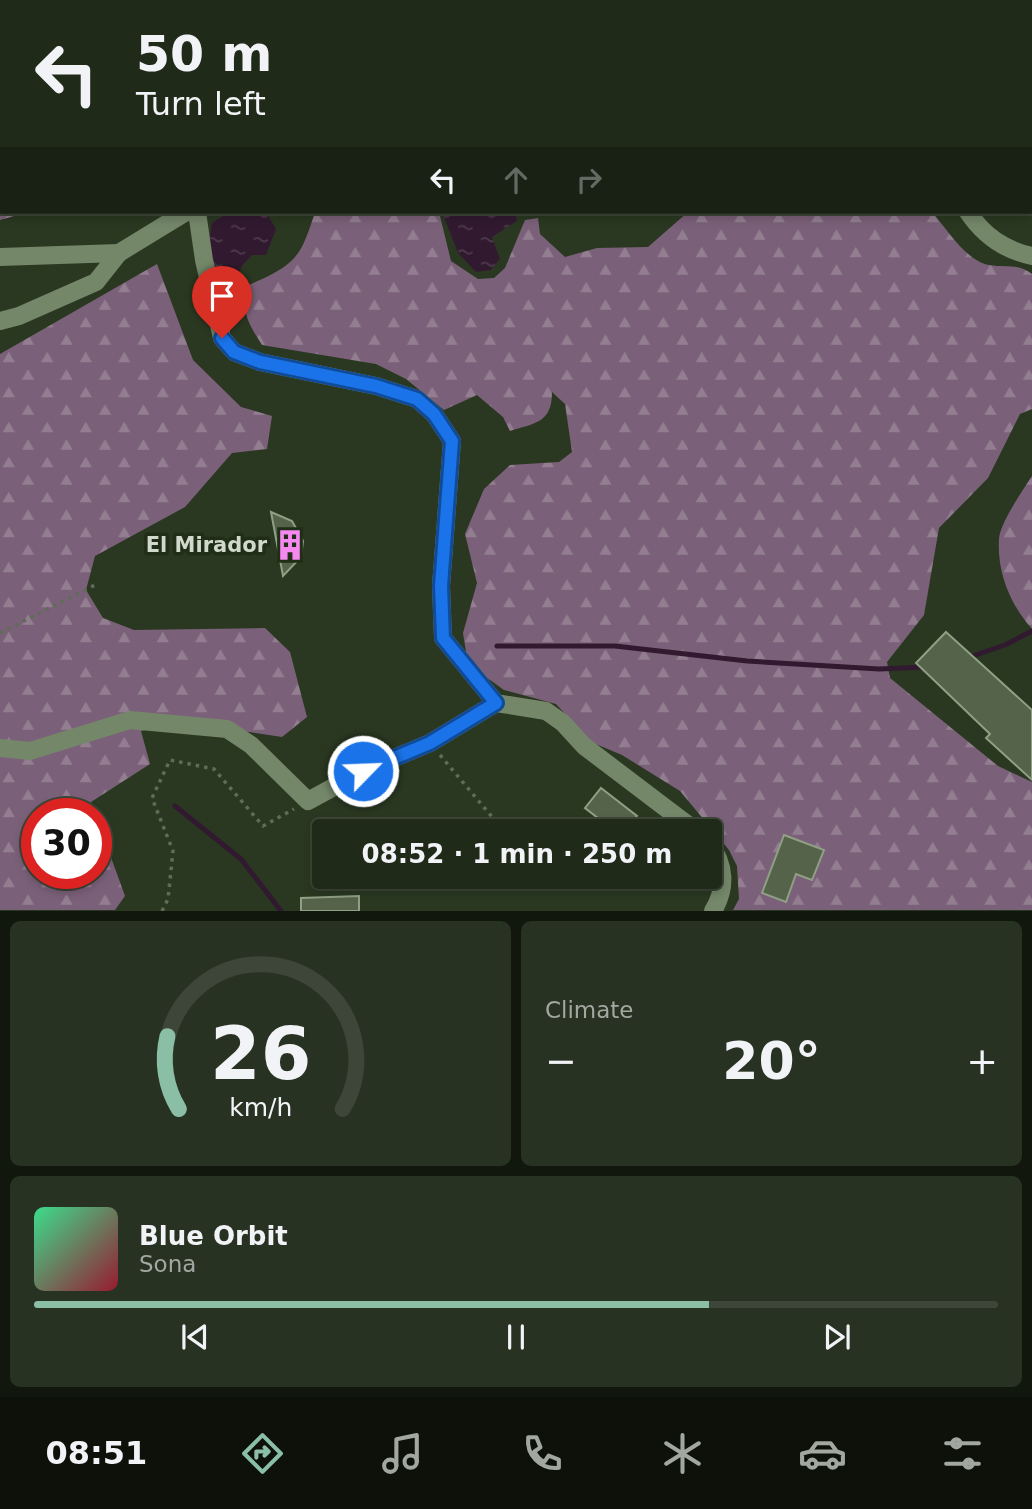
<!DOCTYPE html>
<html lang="en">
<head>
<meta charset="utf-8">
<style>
  :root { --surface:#202a19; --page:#283222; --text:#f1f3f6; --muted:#a2a7a2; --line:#3d4638; --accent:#8abfa5 }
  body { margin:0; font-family:"DejaVu Sans",sans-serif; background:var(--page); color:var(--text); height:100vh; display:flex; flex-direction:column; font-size:26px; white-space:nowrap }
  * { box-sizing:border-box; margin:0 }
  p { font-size:23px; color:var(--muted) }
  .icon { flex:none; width:38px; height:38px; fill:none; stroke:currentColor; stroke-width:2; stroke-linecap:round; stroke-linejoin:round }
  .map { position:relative; height:911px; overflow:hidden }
  .sheet { display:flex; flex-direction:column; gap:10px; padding:10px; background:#12170e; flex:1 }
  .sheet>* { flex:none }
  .guide { position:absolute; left:0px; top:0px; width:1032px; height:214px; box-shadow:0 4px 10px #0003,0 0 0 2px var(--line); background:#202a19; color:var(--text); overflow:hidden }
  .speed { position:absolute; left:21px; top:798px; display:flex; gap:14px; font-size:35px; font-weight:700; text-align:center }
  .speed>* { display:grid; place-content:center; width:91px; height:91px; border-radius:50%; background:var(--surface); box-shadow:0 4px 10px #0003,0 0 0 2px var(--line); line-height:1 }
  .speed .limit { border:10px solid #d22; background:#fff; color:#111 }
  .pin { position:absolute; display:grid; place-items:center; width:60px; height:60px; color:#fff; margin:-72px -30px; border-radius:50% 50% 50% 0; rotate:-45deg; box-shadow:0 0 7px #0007 }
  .pin .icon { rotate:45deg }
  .me { position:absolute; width:77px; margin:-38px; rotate:66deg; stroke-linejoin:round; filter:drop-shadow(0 0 5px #0008) }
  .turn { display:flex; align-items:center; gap:24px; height:147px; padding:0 21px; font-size:32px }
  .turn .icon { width:91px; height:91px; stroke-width:2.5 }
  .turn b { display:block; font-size:49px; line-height:60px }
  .lanes { display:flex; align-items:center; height:66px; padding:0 21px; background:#0003; justify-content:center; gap:35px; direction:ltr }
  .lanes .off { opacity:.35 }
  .big { font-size:52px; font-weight:700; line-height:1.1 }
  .sheet .tile { flex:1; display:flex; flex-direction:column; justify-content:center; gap:10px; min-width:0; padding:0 24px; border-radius:10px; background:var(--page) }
  .sheet .dial { align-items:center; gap:0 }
  .dial svg { height:182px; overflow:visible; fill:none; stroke:var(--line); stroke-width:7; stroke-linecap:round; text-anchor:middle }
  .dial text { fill:var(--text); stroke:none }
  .song { display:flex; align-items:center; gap:21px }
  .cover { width:84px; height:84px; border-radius:10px; background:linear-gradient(135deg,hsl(150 70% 55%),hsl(350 70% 35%)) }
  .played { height:7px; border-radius:4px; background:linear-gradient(90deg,var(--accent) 70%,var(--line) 70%) }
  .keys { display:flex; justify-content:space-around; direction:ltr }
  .heat { display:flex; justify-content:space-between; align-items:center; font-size:38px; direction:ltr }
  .sheet .tiles { flex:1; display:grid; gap:10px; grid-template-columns:1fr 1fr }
  .tile:last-child { grid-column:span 2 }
  .trip { position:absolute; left:312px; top:819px; width:410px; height:70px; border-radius:7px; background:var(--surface); box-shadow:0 4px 10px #0003,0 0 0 2px var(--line); font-weight:700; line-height:70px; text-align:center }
  .dock { display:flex; height:112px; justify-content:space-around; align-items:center; background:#0d110a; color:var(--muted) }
  .dock .icon { width:49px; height:49px }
  .dock .selected { color:var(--accent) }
  .dock b { font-size:32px; color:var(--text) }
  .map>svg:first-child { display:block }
</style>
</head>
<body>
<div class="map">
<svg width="1032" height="911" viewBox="0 0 1032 911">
  <defs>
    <pattern id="forest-firs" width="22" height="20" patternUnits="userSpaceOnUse" patternTransform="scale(1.75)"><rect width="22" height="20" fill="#7b6079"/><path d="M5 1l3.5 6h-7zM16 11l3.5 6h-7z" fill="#937e91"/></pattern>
    <pattern id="water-ripples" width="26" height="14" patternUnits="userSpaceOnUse" patternTransform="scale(1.75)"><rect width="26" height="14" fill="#311a30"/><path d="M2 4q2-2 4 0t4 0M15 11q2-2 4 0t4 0" fill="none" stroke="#4e3b4d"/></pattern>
  </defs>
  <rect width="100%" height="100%" fill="#2a3821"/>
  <g fill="url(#forest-firs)">
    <path d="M0 0 29 2H2V212H29L0 220Z"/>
    <path d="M315 212H439L451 261 478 279 494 278 505 268 525 220 538 218 540 234 565 257 597 248 648 247 688 212H932C947 229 966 261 989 265 1006 268 1018 263 1032 274V409L1020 414 988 478 939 528 924 615 887 662 890 678 998 766 1032 782V910H733L739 899 737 866 729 850 680 791 622 755 591 742 556 704 504 690 468 664 463 633 477 583 465 534 484 489 510 465 559 462 572 452 565 404 552 392C552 423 535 423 510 431L503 417 477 395 444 410 406 379 376 364 262 345C248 323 240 311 249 285 296 264 300 259 315 212Z"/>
    <path d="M157 264 193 360 241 407 272 416 267 449 232 453 185 507 95 556 86 590 103 618 134 630 265 628 290 652 307 717 282 737 178 721 141 731 150 764 91 802 95 814H37V873H96V816L125 896 115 910H0V354Z"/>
    <path d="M1032 476V629C1010 604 997 573 999 539 1000 523 1023 490 1032 476Z"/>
  </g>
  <g fill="url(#water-ripples)">
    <path d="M228 212H266L276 229 266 255H252L241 267 238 286 235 284V300L220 309 209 243 212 223Z"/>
    <path d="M442 212H515L517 221 492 237 500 259 491 270 476 272 458 253Z"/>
  </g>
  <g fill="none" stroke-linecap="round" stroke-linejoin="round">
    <g stroke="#311a30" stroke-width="5">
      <path d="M497 646H615L747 661 879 669 927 667"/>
      <path d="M967 658 1005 645 1032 631"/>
      <path d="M175 806 241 859 281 911"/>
    </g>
  </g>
  <g fill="#54634a" stroke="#8fa085" stroke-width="2">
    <path d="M271 512 292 521 303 541 301 557 283 576Z"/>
    <path d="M946 632 1032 710V780L986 738 990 734 916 663Z"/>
    <path d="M601 788 637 816 624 831H596L603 822 585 808Z"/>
    <path d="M784 835 824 850 812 880 796 874 786 902 762 893Z"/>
    <path d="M359 896V911H301V898Z"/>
  </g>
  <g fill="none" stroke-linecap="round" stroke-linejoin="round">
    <g stroke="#606c58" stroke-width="3.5" stroke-dasharray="3.5 5" stroke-linecap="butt">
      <path d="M986 0V2"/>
      <path d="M0 633 95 585"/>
      <path d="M440 755 498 824 486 831"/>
      <path d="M162 911 168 899 173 851 152 798 170 760 214 769 263 826 294 809"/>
    </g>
    <g stroke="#748769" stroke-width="18">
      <path d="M353 0 355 2"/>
      <path d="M429 0 433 2"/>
      <path d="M859 0 861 2"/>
      <path d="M270 2 272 0"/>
      <path d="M197 212 204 260 222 338 234 352 260 362 376 386 417 399 434 414 452 441 441 586 443 638 496 703"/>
      <path d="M968 212C984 236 1004 250 1032 256"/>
      <path d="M0 257 119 253"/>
      <path d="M0 321 19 316 96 282 119 253 186 212"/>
      <path d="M0 748 30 751 130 720 227 729 251 745 308 801 363 771 430 743 496 703 546 711 563 723 584 746 696 831"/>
      <path d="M709 843C725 864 727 888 713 911"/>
    </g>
  </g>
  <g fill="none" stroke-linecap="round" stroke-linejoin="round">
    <defs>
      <path id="route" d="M222 338 234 352 260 362 376 386 417 399 434 414 452 441 441 586 443 638 496 703 430 743 363 771"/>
    </defs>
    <use href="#route" stroke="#114b97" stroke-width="18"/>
    <use href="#route" stroke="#1a73e8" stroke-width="12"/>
  </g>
  <defs>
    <symbol id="building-bare" viewBox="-9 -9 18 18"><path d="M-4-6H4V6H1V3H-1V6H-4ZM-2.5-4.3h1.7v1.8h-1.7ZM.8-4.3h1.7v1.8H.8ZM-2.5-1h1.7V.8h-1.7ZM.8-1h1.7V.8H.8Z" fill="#f589ef" stroke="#202e17" stroke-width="2.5" paint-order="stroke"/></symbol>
  </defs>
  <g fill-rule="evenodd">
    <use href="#building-bare" x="268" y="523" width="44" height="44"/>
  </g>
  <g text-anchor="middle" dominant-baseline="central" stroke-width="7" stroke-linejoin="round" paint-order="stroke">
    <g font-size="21" font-weight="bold" fill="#d0d9cb" stroke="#202e17" text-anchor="end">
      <text x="267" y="545">El Mirador</text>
    </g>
  </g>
</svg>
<div class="speed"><div class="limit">30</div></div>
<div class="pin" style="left:222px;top:338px;background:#d93025"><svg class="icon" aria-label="arrive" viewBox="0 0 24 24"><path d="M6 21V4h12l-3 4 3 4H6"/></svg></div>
<svg class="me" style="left:363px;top:771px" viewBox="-20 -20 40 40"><circle r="17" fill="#1a73e8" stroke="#fff" stroke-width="3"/><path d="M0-11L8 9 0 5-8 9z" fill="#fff"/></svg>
<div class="trip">08:52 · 1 min · 250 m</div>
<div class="guide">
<div class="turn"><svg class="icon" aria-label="left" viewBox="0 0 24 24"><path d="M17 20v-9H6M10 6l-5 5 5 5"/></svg><div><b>50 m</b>Turn left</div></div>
<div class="lanes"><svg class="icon" aria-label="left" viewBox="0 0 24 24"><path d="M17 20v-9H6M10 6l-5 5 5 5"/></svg><svg class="icon off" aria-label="ahead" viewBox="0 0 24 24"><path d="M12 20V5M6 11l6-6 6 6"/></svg><svg class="icon off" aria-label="right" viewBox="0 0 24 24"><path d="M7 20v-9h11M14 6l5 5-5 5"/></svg></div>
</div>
</div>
<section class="sheet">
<div class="tiles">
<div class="tile dial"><svg viewBox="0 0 100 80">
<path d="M14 69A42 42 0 1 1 86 69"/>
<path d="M14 69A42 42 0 0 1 9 37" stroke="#8abfa5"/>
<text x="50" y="56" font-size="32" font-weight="700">26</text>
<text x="50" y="72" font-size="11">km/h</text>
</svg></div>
<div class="tile"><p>Climate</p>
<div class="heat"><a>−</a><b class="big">20°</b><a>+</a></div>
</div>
<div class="tile">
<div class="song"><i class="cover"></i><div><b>Blue Orbit</b><p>Sona</p></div></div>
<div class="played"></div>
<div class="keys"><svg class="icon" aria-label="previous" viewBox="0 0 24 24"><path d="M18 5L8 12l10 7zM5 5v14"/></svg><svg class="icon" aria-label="pause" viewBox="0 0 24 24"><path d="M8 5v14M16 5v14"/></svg><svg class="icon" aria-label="next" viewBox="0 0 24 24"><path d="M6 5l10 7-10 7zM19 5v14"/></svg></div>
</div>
</div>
</section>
<nav class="dock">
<b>08:51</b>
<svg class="icon selected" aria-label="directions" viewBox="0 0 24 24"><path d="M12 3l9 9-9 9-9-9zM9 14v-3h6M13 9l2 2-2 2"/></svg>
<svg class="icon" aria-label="music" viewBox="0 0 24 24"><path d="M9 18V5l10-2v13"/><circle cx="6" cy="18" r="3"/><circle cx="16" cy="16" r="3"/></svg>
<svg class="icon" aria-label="phone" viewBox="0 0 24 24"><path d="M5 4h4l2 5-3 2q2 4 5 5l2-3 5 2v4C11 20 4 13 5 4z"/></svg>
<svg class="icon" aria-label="climate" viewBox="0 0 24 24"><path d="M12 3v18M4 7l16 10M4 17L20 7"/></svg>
<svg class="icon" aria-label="car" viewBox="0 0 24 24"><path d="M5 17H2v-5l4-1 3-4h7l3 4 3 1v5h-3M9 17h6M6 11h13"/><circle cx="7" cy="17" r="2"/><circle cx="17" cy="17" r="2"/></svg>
<svg class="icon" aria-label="filters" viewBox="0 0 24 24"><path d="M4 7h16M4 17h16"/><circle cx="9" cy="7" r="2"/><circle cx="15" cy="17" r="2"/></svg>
</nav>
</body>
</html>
